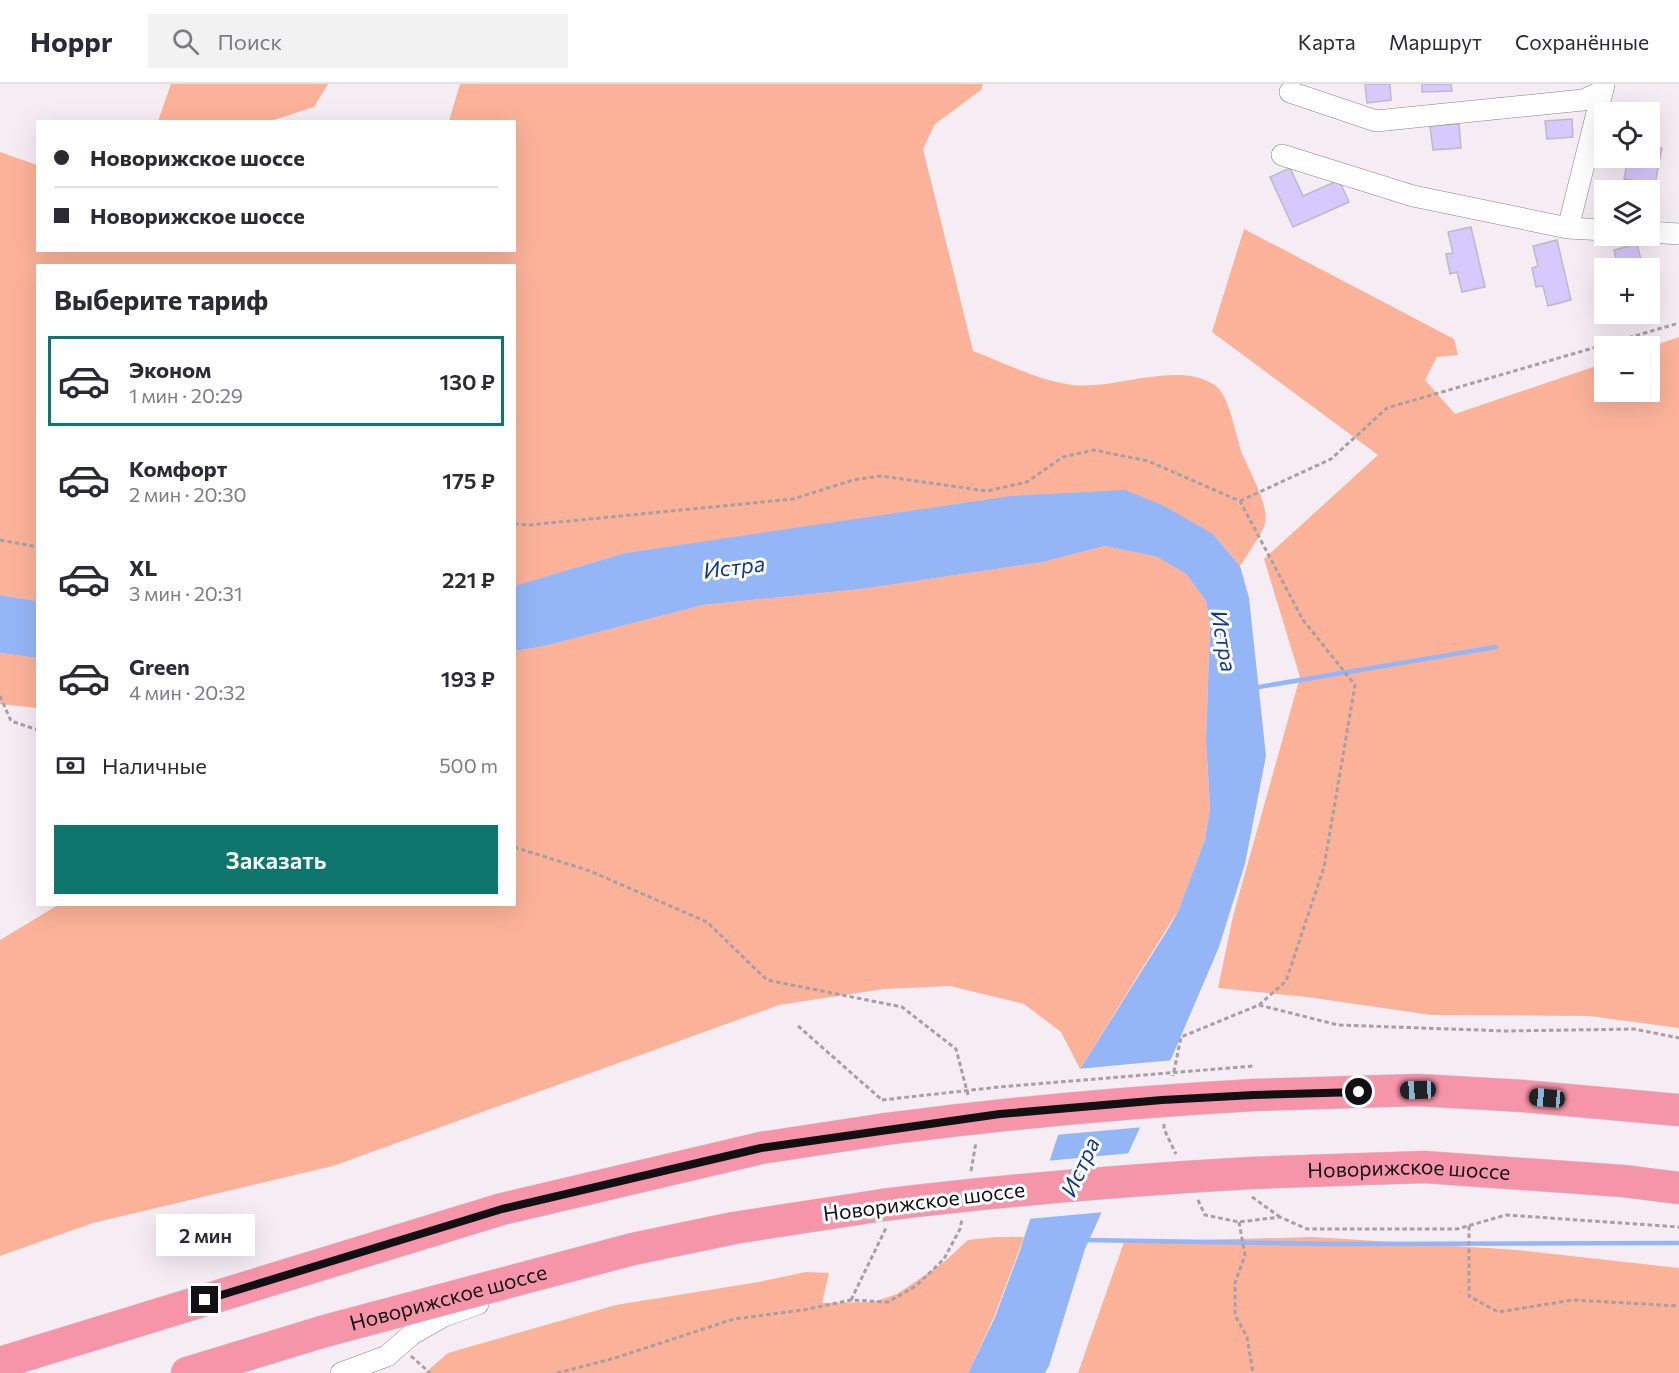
<!DOCTYPE html>
<html lang="ru">
<meta charset="utf-8">
<style>
body{margin:0;font-family:Commissioner,sans-serif;background:#f2f2f3;color:#2b2b33;height:100vh;display:flex;flex-direction:column;font-size:22px;white-space:nowrap}
*{box-sizing:border-box;margin:0}
p{font-size:20px;color:#7c7c81}
.icon{flex:none;width:33px;height:33px;fill:none;stroke:currentColor;stroke-width:2;stroke-linecap:round;stroke-linejoin:round}
.map{position:relative;flex:1;overflow:hidden}
.details{position:absolute;left:36px;top:180px;width:480px;height:642px;display:flex;flex-direction:column;background:#fff;border-radius:0px;box-shadow:0 6px 24px #0002}
.details>*{flex:none}
.hud{position:absolute;left:36px;top:36px;width:480px;height:132px;border-radius:0px;box-shadow:0 6px 24px #0002;display:grid;align-content:center;height:132px;padding:0 18px;background:#fff}
.fabs{position:absolute;left:1594px;top:18px;display:grid;gap:12px}
.fabs a{display:grid;place-items:center;width:66px;height:66px;border-radius:0px;background:#fff;box-shadow:0 6px 24px #0002;font-size:30px}
.end{position:absolute;width:27px;height:27px;margin:-14px;border:8px solid #131013;background:#fff;box-shadow:0 0 0 3px #fff}
.from{border-radius:50%}
.bubble{position:absolute;height:42px;border-radius:0px;background:#fff;box-shadow:0 6px 24px #0002;font-size:20px;font-weight:600;line-height:42px;text-align:center}
.car{position:absolute;width:18px;height:36px;margin:-18px -9px;border-radius:8px;box-shadow:0 0 4px 2px #0007;background:linear-gradient(#222 24%,#8ab4d8 0 40%,#222 0 76%,#8ab4d8 0 86%,#222 0)}
.hud b{display:flex;align-items:center;gap:21px;height:57px;font-size:22px}
.hud b+b{border-top:2px solid #e1e1e2}
.hud i{width:15px;height:15px;background:#2b2b33}
ul{padding:0;list-style:none}
li{display:flex;align-items:center;gap:18px;height:90px;margin:0 12px 9px;padding:0 6px;border:3px solid transparent;border-radius:0px}
li div{flex:1}
li b{display:block;font-size:22px}
li em{font-style:normal;font-weight:600}
li.selected{border-color:#0f766e}
li>.icon{width:54px;height:54px;stroke-width:1.5}
h2{padding:0 18px;font-size:27px;line-height:72px}
.pay{display:flex;align-items:center;gap:15px;height:66px;padding:0 18px;font-size:22px}
.pay p{margin-inline-start:auto}
.button{display:flex;gap:12px;margin-top:auto;padding:12px 18px}
.button a{flex:1;height:69px;border-radius:0px;background:#0f766e;color:#fff;font-size:24px;font-weight:600;line-height:69px;text-align:center}
header{display:flex;align-items:center;gap:36px;box-sizing:border-box;height:84px;padding:0 30px;background:#fff;border-bottom:2px solid #e1e1e2}
header strong{font-size:28px}
nav{display:flex;gap:33px;margin-inline-start:auto;font-size:21px}
.search{width:420px;height:54px;background:#f2f2f3;display:flex;align-items:center;gap:15px;box-sizing:border-box;padding:0 21px;border-radius:0px;color:#7c7c81;font-size:22px}
.map>svg:first-child{display:block}
.green{fill:#fbb299}
.water{fill:#95b6f6}
.pier{fill:#f6ecf4}
.lines{fill:none;stroke-linecap:round;stroke-linejoin:round}
.stream{stroke:#95b6f6;stroke-width:4.5}
.building{fill:#d7c9fe;stroke:#bcbac5;stroke-width:1.5}
.minor-casing{stroke:#8a8189;stroke-width:22}
.highway-casing{stroke:#d0cfd0;stroke-width:33}
.path{stroke:#a79fa6;stroke-width:3;stroke-dasharray:4.5 3;stroke-linecap:butt}
.minor{stroke:#fff;stroke-width:21}
.highway{stroke:#f694aa;stroke-width:32}
.highway-bridge-casing{stroke:#d0cfd0;stroke-width:33;stroke-linecap:butt}
.path-bridge{stroke:#a79fa6;stroke-width:3;stroke-dasharray:4.5 3;stroke-linecap:butt}
.highway-bridge{stroke:#f694aa;stroke-width:32}
.route{stroke:#131013;stroke-width:8}
.labels{text-anchor:middle;stroke-width:6;stroke-linejoin:round;paint-order:stroke}
.street-label{font-size:21px;fill:#131013;stroke:#fff}
.water-label{font-size:22px;font-style:italic;fill:#103791;stroke:#fff}
</style>
<header>
<strong>Hoppr</strong>
<div class="search"><svg class="icon" aria-label="search" viewBox="0 0 24 24"><circle cx="10" cy="10" r="6"/><path d="M15 15l6 6"/></svg>Поиск</div>
<nav><a>Карта</a><a>Маршрут</a><a>Сохранённые</a></nav>
</header>
<div class="map">
<svg width="1679" height="1289" viewBox="0 0 1679 1289">
<rect width="100%" height="100%" fill="#f6ecf4"/>
<!-- green -->
<path class="green" d="M171,0H328L314,23L271,37H158Z
M460,0H983L981,6L935,40L923,65L973,267C1005,279 1039,297 1073,301C1116,306 1175,277 1213,300C1231,310 1235,355 1244,374C1251,390 1269,422 1265,439C1264,447 1245,474 1240,482L1213,450L881,433L625,469L515,502L514,182H38L37,517L0,511V68L37,81L38,166H514V38L449,37Z
M1244,145L1454,255L1458,271L1437,273L1425,296L1455,330L1605,279V308H1650V263L1679,253V944L1589,932L1431,931L1307,913L1218,904L1233,832L1300,593L1264,475L1378,371L1212,248Z
M1105,462L1157,473L1186,490L1206,517L1210,540L1206,657L1210,724L1205,755L1179,825L1080,985L1061,948L1024,920L950,902L884,905L779,921L333,1082L93,1139L0,1172V856L58,821L514,820L515,567L545,562L703,521L862,505L1043,478Z
M0,569L37,574V624L0,620Z
M996,1153H1024L994,1233L968,1289H425L448,1269L616,1221L759,1198L806,1188L829,1189L822,1219L873,1218L897,1210L943,1179L968,1156Z
M1313,1153L1518,1166L1679,1184V1289H1078L1124,1158Z"/>
<!-- water -->
<path class="water" d="M1125,406L1164,422L1213,450L1240,482L1249,514L1266,672L1245,780L1219,863L1175,966L1085,1165L1049,1282L1045,1289H968L995,1233L1019,1169L1080,985L1170,842L1179,825L1205,755L1210,724L1206,657L1210,540L1206,517L1186,490L1157,473L1105,462L1043,478L862,505L703,521L545,562L515,567L514,502L625,469L1011,412Z
M0,511L37,517V574L0,569Z"/>
<!-- pier -->
<path class="pier" d="M1174,976L1144,1043L1055,1051L1077,985Z
M1132,1069L1105,1128L1027,1135L1046,1077Z"/>
<g class="lines">
<!-- stream -->
<path class="stream" d="M1253,604L1496,563
M1085,1156L1332,1160L1679,1159"/>
</g>
<!-- building -->
<path class="building" d="M1365,0H1390L1391,16L1367,19Z
M1422,0H1451L1452,7L1422,8Z
M1572,35L1573,53L1547,55L1545,37Z
M1459,40L1461,64L1433,66L1430,42Z
M1650,62L1662,64L1650,125V106H1629L1631,96L1624,95L1628,75L1635,76V74H1650Z
M1290,84L1303,112L1339,96L1349,118L1293,143L1270,93Z
M1471,143L1485,203L1462,208L1457,188L1450,190L1446,170L1453,169L1448,148Z
M1557,156L1571,216L1548,222L1543,202L1536,203L1532,184L1538,182L1533,162Z
M1637,160L1643,184H1618L1614,166Z"/>
<g class="lines">
<defs>
<path id="minor" d="M1290,8L1376,37L1583,16L1601,8
M1282,71L1413,112L1568,144L1605,146
M1568,144L1604,1
M1650,148L1679,150
M341,1289L387,1272L411,1251L444,1232L478,1220"/>
<g id="highway">
<path d="M1254,1011L1418,1006L1523,1012L1679,1026"/>
<path id="s1" d="M1251,1089L1424,1083L1623,1097L1679,1104"/>
<path d="M0,1279L502,1125L761,1064L886,1045"/>
<path id="s2" d="M187,1289L325,1247L633,1165L734,1144L883,1121"/>
</g>
</defs>
<!-- minor casing -->
<use href="#minor" class="minor-casing"/>
<!-- highway casing -->
<use href="#highway" class="highway-casing"/>
<!-- path -->
<path class="path" d="M1240,417L1331,375L1387,324L1679,239
M514,440L529,441L793,415L853,396L881,392L987,407L1027,398L1063,373L1094,366L1148,377L1240,417L1303,536L1355,601L1324,783L1286,897L1259,921L1181,953L1173,992
M0,456L38,463
M0,612L11,637L38,646
M514,763L590,787L707,838L767,896L902,923L956,965L968,1011
M1259,921L1338,941L1506,947L1634,945L1679,954
M798,942L882,1016
M1164,1040V1045L1176,1070
M971,1087L976,1058
M1252,1113L1280,1133
M1198,1116L1205,1131L1239,1138L1280,1133L1307,1145H1457L1506,1131L1679,1143
M1239,1138L1245,1171L1235,1199V1231L1247,1253L1253,1289
M1469,1142V1212L1498,1228L1573,1216L1679,1222
M851,1216L886,1144
M411,1272L430,1289
M557,1289L615,1274L734,1235L803,1226L851,1216L888,1218L916,1202L944,1175L960,1145L962,1135"/>
<!-- minor -->
<use href="#minor" class="minor"/>
<!-- highway -->
<use href="#highway" class="highway"/>
<defs>
<path id="highway-bridge" d="M886,1045C1008,1029 1131,1018 1254,1011
M883,1121C1006,1106 1128,1096 1251,1089"/>
</defs>
<!-- highway-bridge casing -->
<use href="#highway-bridge" class="highway-bridge-casing"/>
<!-- path-bridge -->
<path class="path-bridge" d="M882,1016L999,1003L1253,982"/>
<!-- highway-bridge -->
<use href="#highway-bridge" class="highway-bridge"/>
</g>
<g class="lines">
<!-- route -->
<path class="route" d="M205,1216L502,1125L761,1064L1000,1030L1162,1016L1254,1011L1359,1008"/>
</g>
<g class="labels">
<!-- street labels -->
<g class="street-label">
<text dy="7" stroke="none"><textPath href="#s1" startOffset="158">Новорижское шоссе</textPath></text>
<text transform="translate(924 1118) rotate(-7)" y="7">Новорижское шоссе</text>
<text dy="7" stroke="none"><textPath href="#s2" startOffset="272">Новорижское шоссе</textPath></text>
</g>
<!-- water labels -->
<g class="water-label">
<text transform="translate(734 483) rotate(-7)" y="8">Истра</text>
<text transform="translate(1224 557) rotate(80)" y="8">Истра</text>
<text transform="translate(1080 1083) rotate(-65)" y="8">Истра</text>
</g>
</g>
</svg>
<div class="fabs">
<a><svg class="icon" aria-label="locate" viewBox="0 0 24 24"><circle cx="12" cy="12" r="6"/><path d="M12 2v4M12 18v4M2 12h4M18 12h4"/></svg></a>
<a><svg class="icon" aria-label="layers" viewBox="0 0 24 24"><path d="M12 4l9 5-9 5-9-5zM3 14l9 5 9-5"/></svg></a>
<a>+</a>
<a>−</a>
</div>
<i class="end from" style="left:1359px;top:1008px"></i>
<i class="end" style="left:205px;top:1216px"></i>
<div class="bubble" style="left:156px;top:1130px;width:99px">2 мин</div>
<i class="car" style="left:1418px;top:1006px;rotate:268deg"></i>
<i class="car" style="left:1547px;top:1014px;rotate:275deg"></i>
<div class="hud">
<b><i class="from"></i>Новорижское шоссе</b>
<b><i></i>Новорижское шоссе</b>
</div>
<section class="details">
<h2>Выберите тариф</h2>
<ul>
<li class="selected"><svg class="icon" aria-label="car" viewBox="0 0 24 24"><path d="M5 17H2v-5l4-1 3-4h7l3 4 3 1v5h-3M9 17h6M6 11h13"/><circle cx="7" cy="17" r="2"/><circle cx="17" cy="17" r="2"/></svg><div><b>Эконом</b><p>1 мин · 20:29</p></div><em>130 ₽</em></li>
<li><svg class="icon" aria-label="car" viewBox="0 0 24 24"><path d="M5 17H2v-5l4-1 3-4h7l3 4 3 1v5h-3M9 17h6M6 11h13"/><circle cx="7" cy="17" r="2"/><circle cx="17" cy="17" r="2"/></svg><div><b>Комфорт</b><p>2 мин · 20:30</p></div><em>175 ₽</em></li>
<li><svg class="icon" aria-label="car" viewBox="0 0 24 24"><path d="M5 17H2v-5l4-1 3-4h7l3 4 3 1v5h-3M9 17h6M6 11h13"/><circle cx="7" cy="17" r="2"/><circle cx="17" cy="17" r="2"/></svg><div><b>XL</b><p>3 мин · 20:31</p></div><em>221 ₽</em></li>
<li><svg class="icon" aria-label="car" viewBox="0 0 24 24"><path d="M5 17H2v-5l4-1 3-4h7l3 4 3 1v5h-3M9 17h6M6 11h13"/><circle cx="7" cy="17" r="2"/><circle cx="17" cy="17" r="2"/></svg><div><b>Green</b><p>4 мин · 20:32</p></div><em>193 ₽</em></li>
</ul>
<div class="pay"><svg class="icon" aria-label="cash" viewBox="0 0 24 24"><path d="M3 7h18v10H3z"/><circle cx="12" cy="12" r="2"/></svg>Наличные<p>500 m</p></div>
<div class="button"><a>Заказать</a></div>
</section>
</div>
